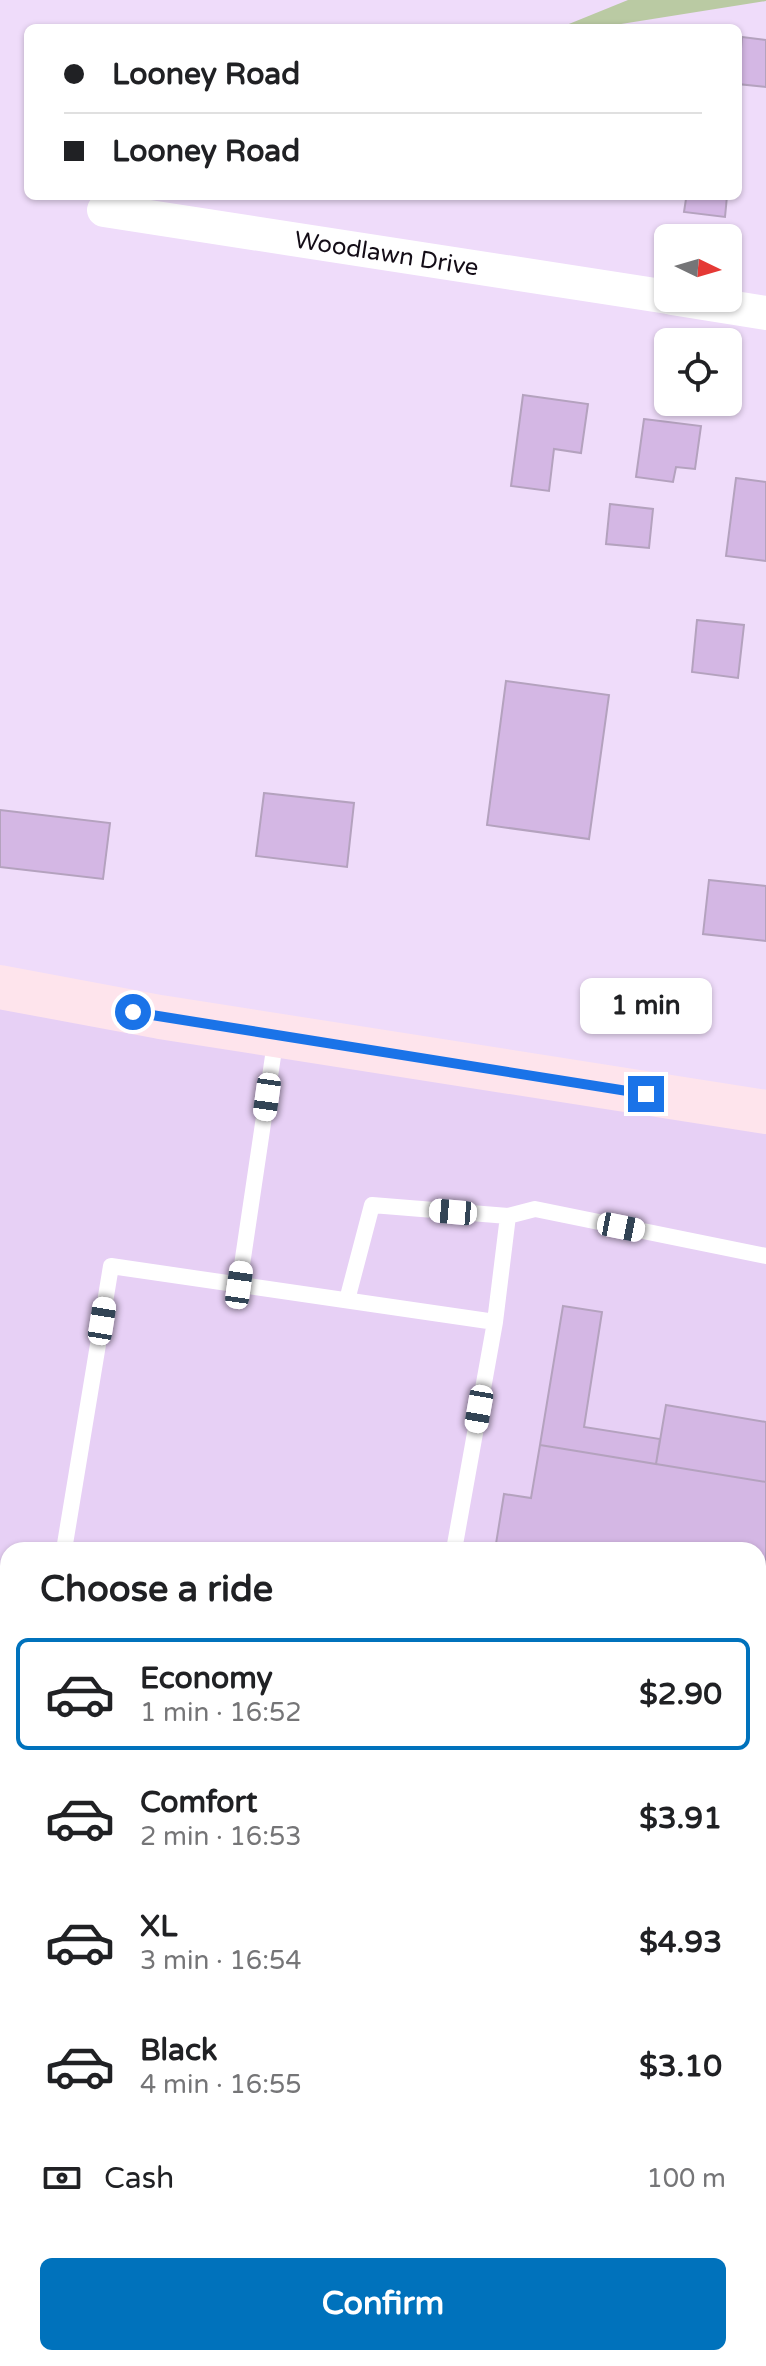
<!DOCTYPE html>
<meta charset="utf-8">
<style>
body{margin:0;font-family:"Varela Round",sans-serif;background:#f2f2f2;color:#202124;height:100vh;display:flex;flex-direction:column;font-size:30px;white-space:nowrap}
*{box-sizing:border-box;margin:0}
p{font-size:26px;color:#757577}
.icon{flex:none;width:44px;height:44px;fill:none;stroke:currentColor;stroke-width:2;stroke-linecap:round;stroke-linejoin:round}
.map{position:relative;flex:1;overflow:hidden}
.details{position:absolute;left:0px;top:1542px;width:766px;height:824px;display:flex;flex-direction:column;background:#fff;border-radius:24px 24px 0 0;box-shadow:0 2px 6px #0004}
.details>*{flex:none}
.top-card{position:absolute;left:24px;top:24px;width:718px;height:176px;border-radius:12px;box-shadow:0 2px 6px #0004;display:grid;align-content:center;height:176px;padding:0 40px;background:#fff}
.needle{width:52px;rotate:95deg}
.fabs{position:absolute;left:654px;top:224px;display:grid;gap:16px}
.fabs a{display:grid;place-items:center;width:88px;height:88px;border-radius:12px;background:#fff;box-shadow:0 2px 6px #0004;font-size:40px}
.end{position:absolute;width:36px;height:36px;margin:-18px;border:10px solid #1a73e8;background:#fff;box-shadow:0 0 0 4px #fff}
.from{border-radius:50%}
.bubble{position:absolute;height:56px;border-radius:12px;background:#fff;box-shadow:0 2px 6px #0004;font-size:26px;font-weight:800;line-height:56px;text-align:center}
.car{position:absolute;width:24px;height:48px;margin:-24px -12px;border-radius:10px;box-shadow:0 0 6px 2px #0007;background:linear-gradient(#fff 24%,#345 0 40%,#fff 0 76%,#345 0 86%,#fff 0)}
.top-card b{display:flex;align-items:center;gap:28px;height:76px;font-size:30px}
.top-card b+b{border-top:2px solid #e0e0e0}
.top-card i{width:20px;height:20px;background:#202124}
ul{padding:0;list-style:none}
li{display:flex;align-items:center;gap:24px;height:112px;margin:0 16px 12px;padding:0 24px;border:4px solid transparent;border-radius:12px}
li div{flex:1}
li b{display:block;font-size:30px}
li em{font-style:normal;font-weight:800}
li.on{border-color:#0072bc}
li>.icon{width:72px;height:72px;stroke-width:1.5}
h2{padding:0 40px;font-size:36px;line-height:96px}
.pay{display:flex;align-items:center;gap:20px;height:88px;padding:0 40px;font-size:30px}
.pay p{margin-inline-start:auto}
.cta{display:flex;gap:16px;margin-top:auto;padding:16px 40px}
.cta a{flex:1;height:92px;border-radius:12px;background:#0072bc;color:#fff;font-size:32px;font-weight:800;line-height:92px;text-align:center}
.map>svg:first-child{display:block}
.built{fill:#e7d0f5;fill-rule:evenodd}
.green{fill:#bacaa3}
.building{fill:#d4b7e4;stroke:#b4a2be;stroke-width:2}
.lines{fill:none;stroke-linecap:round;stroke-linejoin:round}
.lane{stroke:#fff;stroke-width:16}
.street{stroke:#fff;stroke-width:34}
.secondary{stroke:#fee4ec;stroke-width:44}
.route{stroke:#1a73e8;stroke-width:10}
.labels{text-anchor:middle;stroke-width:8;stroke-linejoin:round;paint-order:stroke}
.street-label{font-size:24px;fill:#140d17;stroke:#fff}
</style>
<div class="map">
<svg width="766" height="2366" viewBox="0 0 766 2366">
<rect width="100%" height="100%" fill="#efdcfa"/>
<!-- built -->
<path class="built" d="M0,987L766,1112V2366H0ZM8,1550H758V2358H8Z"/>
<!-- green -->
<path class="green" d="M628,0H766V1L596,28H559Z"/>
<!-- building -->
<path class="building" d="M742,37L766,40V87L738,84Z
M662,196H727L725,217L684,212L686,199Z
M523,395L588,404L581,453L554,449L549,491L511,486Z
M644,419L701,426L695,469L676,467L673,482L636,477Z
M736,478L766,482V561L726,556Z
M610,504L653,509L649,548L606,544Z
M697,620L744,625L738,678L692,672Z
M506,681L609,695L589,839L487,825Z
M264,793L354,803L347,867L256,856Z
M0,810L110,823L103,879L0,867Z
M709,880L766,886V941L703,934Z
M563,1306L602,1312L584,1427L660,1439L656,1464L540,1445Z
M666,1405L766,1422V1482L656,1464Z
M540,1445L766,1482V2236L758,2234V1550H495L504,1494L531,1498Z
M361,2358H582L581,2366H336L337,2359L360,2363Z"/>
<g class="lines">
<!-- lane -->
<path class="lane" d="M239,1285L276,1036
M347,1300L372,1205L508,1216
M64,1550L111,1266L495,1322
M454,1550L495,1322L508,1216L535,1209L766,1256
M0,1947L8,1899
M0,2319L8,2320
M238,2358L286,2366
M308,2366L309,2358"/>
<!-- street -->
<g class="street">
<path id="s1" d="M104,210L668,297"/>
<path d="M672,298L766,313"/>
</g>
<!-- secondary -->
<path class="secondary" d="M0,987L160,1017L766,1112"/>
</g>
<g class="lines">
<!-- route -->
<path class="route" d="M133,1012L646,1094"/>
</g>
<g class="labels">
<!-- street labels -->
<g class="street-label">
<text dy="8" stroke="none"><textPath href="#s1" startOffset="286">Woodlawn Drive</textPath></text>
</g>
</g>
</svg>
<div class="fabs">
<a><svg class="needle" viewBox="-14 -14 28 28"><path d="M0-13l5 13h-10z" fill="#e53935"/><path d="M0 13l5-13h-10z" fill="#757577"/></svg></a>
<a><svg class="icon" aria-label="locate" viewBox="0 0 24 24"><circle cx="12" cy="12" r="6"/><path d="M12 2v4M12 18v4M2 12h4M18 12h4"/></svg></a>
</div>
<i class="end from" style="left:133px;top:1012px"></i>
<i class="end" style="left:646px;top:1094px"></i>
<div class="bubble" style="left:580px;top:978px;width:132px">1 min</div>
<i class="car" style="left:267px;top:1097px;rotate:188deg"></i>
<i class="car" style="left:453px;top:1212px;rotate:275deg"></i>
<i class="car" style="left:621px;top:1227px;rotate:101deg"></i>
<i class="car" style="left:239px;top:1285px;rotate:8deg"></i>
<i class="car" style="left:102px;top:1321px;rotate:9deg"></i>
<i class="car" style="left:479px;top:1409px;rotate:190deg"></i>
<div class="top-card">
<b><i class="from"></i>Looney Road</b>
<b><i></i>Looney Road</b>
</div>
<section class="details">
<h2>Choose a ride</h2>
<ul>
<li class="on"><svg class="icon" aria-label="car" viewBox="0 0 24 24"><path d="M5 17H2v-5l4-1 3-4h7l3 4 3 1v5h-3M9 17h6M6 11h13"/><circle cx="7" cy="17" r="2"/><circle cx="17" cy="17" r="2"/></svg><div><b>Economy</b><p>1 min · 16:52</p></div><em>$2.90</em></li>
<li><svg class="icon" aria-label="car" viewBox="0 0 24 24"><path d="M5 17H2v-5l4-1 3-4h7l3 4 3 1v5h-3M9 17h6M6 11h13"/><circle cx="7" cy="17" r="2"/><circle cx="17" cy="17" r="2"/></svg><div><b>Comfort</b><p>2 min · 16:53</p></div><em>$3.91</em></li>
<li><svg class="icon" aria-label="car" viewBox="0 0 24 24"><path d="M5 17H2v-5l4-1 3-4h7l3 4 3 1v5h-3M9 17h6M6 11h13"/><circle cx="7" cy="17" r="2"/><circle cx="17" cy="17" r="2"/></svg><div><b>XL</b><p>3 min · 16:54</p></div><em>$4.93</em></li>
<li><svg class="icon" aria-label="car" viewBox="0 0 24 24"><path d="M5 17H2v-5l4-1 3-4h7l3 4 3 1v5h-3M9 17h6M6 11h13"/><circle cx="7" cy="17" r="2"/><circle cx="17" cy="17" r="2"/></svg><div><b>Black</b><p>4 min · 16:55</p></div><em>$3.10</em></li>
</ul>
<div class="pay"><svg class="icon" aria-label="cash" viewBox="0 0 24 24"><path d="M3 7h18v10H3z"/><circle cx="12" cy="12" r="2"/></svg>Cash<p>100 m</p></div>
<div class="cta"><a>Confirm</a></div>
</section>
</div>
